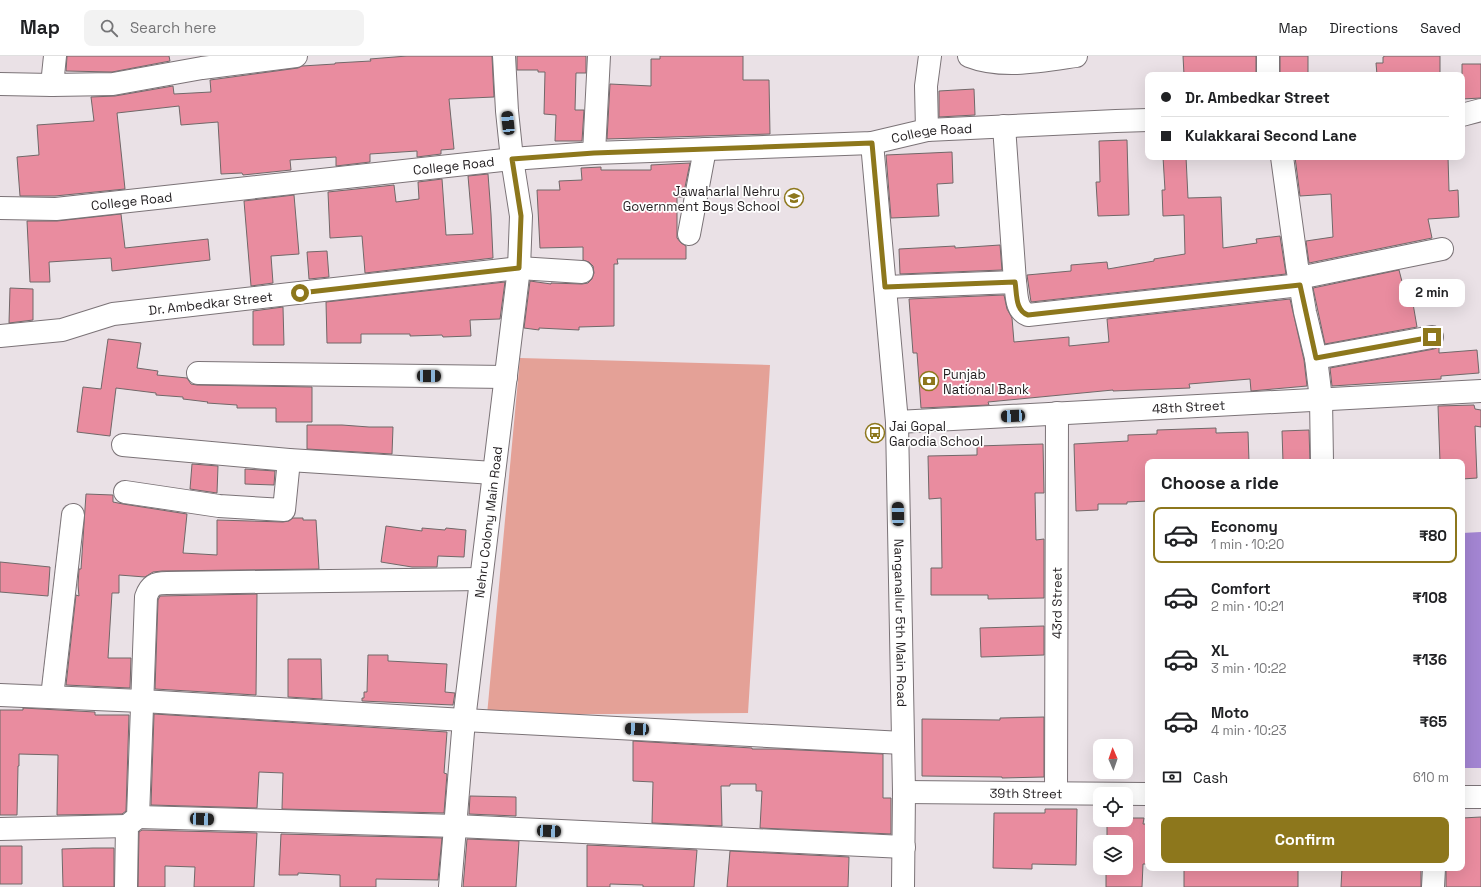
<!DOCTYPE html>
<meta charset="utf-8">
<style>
body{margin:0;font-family:"Space Grotesk",sans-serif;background:#f2f2f2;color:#202124;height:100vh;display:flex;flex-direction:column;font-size:15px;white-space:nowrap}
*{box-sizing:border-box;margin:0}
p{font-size:13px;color:#757577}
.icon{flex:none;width:22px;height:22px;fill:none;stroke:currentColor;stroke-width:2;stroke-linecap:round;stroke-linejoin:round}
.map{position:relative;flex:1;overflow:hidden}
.details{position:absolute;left:1145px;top:403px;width:320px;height:412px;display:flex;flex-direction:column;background:#fff;border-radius:8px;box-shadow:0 4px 16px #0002}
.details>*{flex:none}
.top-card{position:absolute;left:1145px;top:16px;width:320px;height:88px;border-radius:8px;box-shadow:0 4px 16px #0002;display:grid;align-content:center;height:88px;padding:0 16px;background:#fff}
.needle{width:26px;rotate:358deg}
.controls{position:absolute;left:1093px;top:683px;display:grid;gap:8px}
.controls a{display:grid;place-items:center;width:40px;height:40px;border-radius:8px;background:#fff;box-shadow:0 4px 16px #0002;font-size:20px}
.end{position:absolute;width:18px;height:18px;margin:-9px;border:5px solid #8d771c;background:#fff;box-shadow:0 0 0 2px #fff}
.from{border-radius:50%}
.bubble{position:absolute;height:28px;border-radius:8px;background:#fff;box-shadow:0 4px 16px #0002;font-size:13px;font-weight:800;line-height:28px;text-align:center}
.car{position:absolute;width:12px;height:24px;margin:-12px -6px;border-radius:5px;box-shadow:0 0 3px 1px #0007;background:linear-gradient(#222 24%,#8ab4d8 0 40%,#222 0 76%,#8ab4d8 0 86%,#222 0)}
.top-card b{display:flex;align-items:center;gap:14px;height:38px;font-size:15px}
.top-card b+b{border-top:1px solid #e0e0e0}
.top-card i{width:10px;height:10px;background:#202124}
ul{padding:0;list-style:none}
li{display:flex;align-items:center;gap:12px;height:56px;margin:0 8px 6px;padding:0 8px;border:2px solid transparent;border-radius:8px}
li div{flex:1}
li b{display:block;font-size:15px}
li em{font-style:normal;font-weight:800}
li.selected{border-color:#8d771c}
li>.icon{width:36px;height:36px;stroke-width:1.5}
h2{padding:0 16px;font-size:18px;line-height:48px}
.pay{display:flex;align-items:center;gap:10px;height:44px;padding:0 16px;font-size:15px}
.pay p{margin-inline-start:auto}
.cta{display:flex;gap:8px;margin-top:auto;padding:8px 16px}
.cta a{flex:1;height:46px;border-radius:8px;background:#8d771c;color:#fff;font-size:16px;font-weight:800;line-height:46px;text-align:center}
header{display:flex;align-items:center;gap:24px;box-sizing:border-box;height:56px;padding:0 20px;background:#fff;border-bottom:1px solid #e0e0e0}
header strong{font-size:19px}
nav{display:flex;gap:22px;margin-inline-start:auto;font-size:14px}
.search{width:280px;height:36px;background:#f2f2f2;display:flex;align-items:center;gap:10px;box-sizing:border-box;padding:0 14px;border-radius:8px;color:#757577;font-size:15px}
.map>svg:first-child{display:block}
.green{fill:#e4a197}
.water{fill:#a385d2}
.building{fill:#e98c9f;stroke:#716869}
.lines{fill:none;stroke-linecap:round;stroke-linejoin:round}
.minor-casing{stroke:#7b7377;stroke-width:24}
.minor{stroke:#fff;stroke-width:22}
.route{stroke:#8d771c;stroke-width:5}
.labels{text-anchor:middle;stroke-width:3.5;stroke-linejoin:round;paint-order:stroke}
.street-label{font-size:13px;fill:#221e20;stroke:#fff}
.poi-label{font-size:13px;fill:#221e20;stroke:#fff;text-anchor:start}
</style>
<header>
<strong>Map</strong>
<div class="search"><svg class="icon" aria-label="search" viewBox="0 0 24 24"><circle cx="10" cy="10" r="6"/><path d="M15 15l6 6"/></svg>Search here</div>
<nav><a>Map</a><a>Directions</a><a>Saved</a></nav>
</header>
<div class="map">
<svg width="1481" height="831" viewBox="0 0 1481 831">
<rect width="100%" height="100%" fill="#eae1e6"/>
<!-- green -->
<path class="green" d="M520,302L770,309L748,657L487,659Z"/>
<!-- water -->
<path class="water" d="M1481,476V712H1462V477Z"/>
<!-- building -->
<path class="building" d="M67,0H169L170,5L112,16L66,15Z
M407,0H492L494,41L449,43L454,93L441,94V98L417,101V95L370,98V106L336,110V101L290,104L291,114L243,119L242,117L221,118L218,66L181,69L179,50L117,57L125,133L55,140H20L17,101L39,99L37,69L94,65L91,41L115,40L173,30L174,38L211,36L210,24L298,12L302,10L335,8V7L371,5L370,3Z
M517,0H586V17H576L575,54H584L582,85H555L556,59L544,58L545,16H538V14H517Z
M660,0H743V24H769L770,78L607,83L610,28L651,30V3H660Z
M1183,0H1256V19H1184Z
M1280,0H1308V19H1280Z
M1385,0H1440V19H1377L1376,7H1383V1Z
M1462,8H1481V42L1462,43Z
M974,33L975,59L939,61V35Z
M1127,84L1129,159L1098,160L1096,126H1100L1099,85Z
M952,96L953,127L937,128L939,160L891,162L886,99Z
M1163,101H1186L1188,142L1221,141L1223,192L1257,187L1256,183L1280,180L1286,218L1031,246L1027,219L1071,215V209L1107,206L1108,213L1154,205V203L1185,198L1184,159L1163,160L1162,134H1165Z
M1295,101H1448L1449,135L1458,134L1459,161L1428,163L1432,182L1309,207L1306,185L1333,181L1331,138L1300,140Z
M690,107L683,141H677V182L681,187L686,190V203H617L618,208H614V270L579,271V274L539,272V274L524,272L530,225L551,228V227L582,228L588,227L592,223L594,217L593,210L589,206L583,204V191L540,192L537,134H560L559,125L582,124L581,112L601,111V114H651V109Z
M488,118L491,158L493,202L365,217L362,180L330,182L328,136L394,129L396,146L419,143L418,126L442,123L446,179L473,178L468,120Z
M294,139L299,198L271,200L273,227L251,230L244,145Z
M121,158L125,192L208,183L210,204L112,215L111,202L49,206L50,226H30L27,165H57Z
M1000,189L1002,214L900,218L899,193L955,190V192Z
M327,195L329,221L309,223L307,196Z
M1399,214L1405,237L1411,236L1417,271L1325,288L1313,232Z
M505,226L500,263L470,264L471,280L443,281L442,279L410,280V278H361V287H327L326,246Z
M10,232L33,233V264L9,267Z
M1004,239L1007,253L1012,262L1014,286L1069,281V290L1109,286L1107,263L1290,243L1304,304L1307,330L1251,335L1250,323L1189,328L1190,332L1113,335V334L988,346L989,349L921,352L917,297H913L909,243Z
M283,251L284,289H253V255Z
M108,283L141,287L137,312L158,315L157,319L187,322L191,328L197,329L312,331V366H276V352H237V349L207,347L208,346L183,343V341L156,339V337L116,332L110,380L77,376L83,331L101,333Z
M1439,291V297L1477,294L1479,317L1441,320V323L1332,330L1330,312L1434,293Z
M1474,349L1475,353L1481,354V371L1475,370L1477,422L1462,423V406H1440L1438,350Z
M307,369H342L369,371H393L392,398L307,393Z
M1216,372V377L1248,376L1249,406H1148V445L1127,446V448H1098V454L1076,455L1074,388L1128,385V379L1157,378V374Z
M1309,374L1310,406H1283L1282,375Z
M1043,388L1044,437H1035L1036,484L1044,483V542L988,543V539H931V512H942L941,442L929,443L928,400L977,399V390Z
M192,408L218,410L217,437L190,433Z
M245,413L275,415L274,429L245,428Z
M86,438L113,439V446L123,448L187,458L183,497L217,499V464L283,466L289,465L293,462H303V464H316L319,513L162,515L153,516L145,521L119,519V537H112L108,602H131L130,632L66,629L76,539L79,540L78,529L79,513H81Z
M386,470L422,475V472L445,474L446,472L466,474L464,501L438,500L437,511H412L381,506Z
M0,506L50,511L48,540L0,536Z
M257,538L256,639L155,633L158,544L160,540Z
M1044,570V599L981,601L980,572Z
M368,599H388V605L447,608L445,636L455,637L453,649L362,645V642H364V636H367Z
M288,603H321L322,643L288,641Z
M23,652L95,656V659H129L126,755L122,758L57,759L58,699L19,698V710H18L17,759H0V654H23Z
M154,658L447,676L444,717L447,718L444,757L282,753L283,717L259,716L257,752L151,749Z
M1044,661V721L1002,722V721L922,720V663L1000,664V662Z
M633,685L752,692V693H779L883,698V742H891V778L760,772L762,735H756V728H730V730H721L722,770L652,767L653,726L633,725Z
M470,740L516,741V760L469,758Z
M1045,753H1077L1076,809L1032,808V813L993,812L994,757H1045Z
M1481,761V831H1446V812H1462V762Z
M1126,762H1144L1143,768H1148V808H1143L1142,831H1106V812H1126V786H1107V764H1126Z
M142,774L257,777L254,831H194L195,811L165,810V831H138L139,776Z
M281,778L442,782L438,824L376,823V831H340V819L298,817V819H279Z
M467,783L519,785L516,831H463Z
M587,789L697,794L694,831H643V829L610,828V831H587Z
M0,790H22V828H0Z
M93,792H114V831H63L62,793Z
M730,795L849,801L848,831H727Z
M1184,812H1298V831H1184Z
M1342,812H1421V831H1341Z"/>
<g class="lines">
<defs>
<g id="minor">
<path d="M55,0L52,29L113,28L202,12L296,0"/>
<path d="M969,0C1002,13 1042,5 1076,0"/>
<path d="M1268,19V0"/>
<path d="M0,28L52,29"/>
<path d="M1462,59L1481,54"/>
<path d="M1004,70L1015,226"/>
<path d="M927,74L926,30L930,0"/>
<path id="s1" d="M872,87L897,366L904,736L903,831"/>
<path d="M594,97L599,0"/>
<path d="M1282,101L1297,210L1305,256L1316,302L1321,343L1322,406"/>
<path id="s2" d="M0,152L56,153L512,103L594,97L872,87L927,74L1116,65L1148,64"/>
<path d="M689,178L705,93"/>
<path d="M1299,222L1442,193"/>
<path d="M885,231L1015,226C1017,237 1015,254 1028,259L1300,229"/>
<path id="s3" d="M0,280L62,274L113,258L519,212L582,216"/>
<path d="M1316,302L1432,281"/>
<path d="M198,317L506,321"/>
<path id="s4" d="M897,366L1481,335"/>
<path d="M123,389L289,404L494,417"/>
<path d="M125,436L219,450L284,454L289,404"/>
<path d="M0,639L142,645L464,664L903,687"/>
<path d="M52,641L73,459"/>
<path id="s5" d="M904,736L1148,738"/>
<path id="s6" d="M1056,737L1057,357"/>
<path d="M1462,741H1481"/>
<path d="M138,761L456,770L904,791"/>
<path d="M0,773L127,770"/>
<path d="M126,831L127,770L138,761L146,541C150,529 155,527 167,527L481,523"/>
<path id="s7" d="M450,831L464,664L519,212L521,160L512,103L507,55L504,0"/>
<path d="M1433,831L1434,812"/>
</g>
</defs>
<!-- minor casing -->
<use href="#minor" class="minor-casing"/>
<!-- minor -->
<use href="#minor" class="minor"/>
</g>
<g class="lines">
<!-- route -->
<path class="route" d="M300,237L519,212L521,160L512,103L594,97L872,87L885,231L1015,226C1017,237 1015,255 1028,259L1300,229L1316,302L1432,281"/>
</g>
<!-- icons -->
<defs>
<symbol id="school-ring" viewBox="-11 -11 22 22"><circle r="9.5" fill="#fff" stroke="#8d771c" stroke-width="1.5"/><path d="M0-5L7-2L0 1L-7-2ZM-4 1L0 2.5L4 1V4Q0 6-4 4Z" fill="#8d771c"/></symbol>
<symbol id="bank-ring" viewBox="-11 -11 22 22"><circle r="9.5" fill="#fff" stroke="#8d771c" stroke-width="1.5"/><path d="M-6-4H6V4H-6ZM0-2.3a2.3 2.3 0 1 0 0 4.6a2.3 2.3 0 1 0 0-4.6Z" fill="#8d771c"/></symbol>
<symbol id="bus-ring" viewBox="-11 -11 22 22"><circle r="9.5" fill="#fff" stroke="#8d771c" stroke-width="1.5"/><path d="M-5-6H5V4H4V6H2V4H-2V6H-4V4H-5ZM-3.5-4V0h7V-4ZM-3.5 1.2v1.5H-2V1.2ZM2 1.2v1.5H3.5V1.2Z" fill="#8d771c"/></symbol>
</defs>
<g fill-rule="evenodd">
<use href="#school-ring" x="783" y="131" width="22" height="22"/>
<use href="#bank-ring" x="918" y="314" width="22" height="22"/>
<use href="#bus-ring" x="864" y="366" width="22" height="22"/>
</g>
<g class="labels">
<!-- street labels -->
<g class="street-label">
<text dy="5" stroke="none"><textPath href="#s2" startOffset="936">College Road</textPath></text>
<text dy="5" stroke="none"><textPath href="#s2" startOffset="456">College Road</textPath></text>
<text dy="5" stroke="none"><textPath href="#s2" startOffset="132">College Road</textPath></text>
<text dy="5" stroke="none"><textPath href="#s3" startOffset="214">Dr. Ambedkar Street</textPath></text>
<text dy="5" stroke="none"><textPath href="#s4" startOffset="292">48th Street</textPath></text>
<text dy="5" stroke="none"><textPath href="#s7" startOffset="367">Nehru Colony Main Road</textPath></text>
<text dy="5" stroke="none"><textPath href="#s6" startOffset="190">43rd Street</textPath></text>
<text dy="5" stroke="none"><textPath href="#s1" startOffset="481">Nanganallur 5th Main Road</textPath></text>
<text dy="5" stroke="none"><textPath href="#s5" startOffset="122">39th Street</textPath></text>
</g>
<!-- poi labels -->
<g class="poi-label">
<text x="780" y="140" text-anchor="end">Jawaharlal Nehru<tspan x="780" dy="15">Government Boys School</tspan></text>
<text x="943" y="323">Punjab<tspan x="943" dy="15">National Bank</tspan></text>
<text x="889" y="375">Jai Gopal<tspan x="889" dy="15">Garodia School</tspan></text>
</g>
</g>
</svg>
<div class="controls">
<a><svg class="needle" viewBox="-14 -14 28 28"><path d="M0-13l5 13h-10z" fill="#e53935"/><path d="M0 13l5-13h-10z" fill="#757577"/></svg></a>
<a><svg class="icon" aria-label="locate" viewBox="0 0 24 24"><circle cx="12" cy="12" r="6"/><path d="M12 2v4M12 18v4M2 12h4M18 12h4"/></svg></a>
<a><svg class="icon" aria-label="layers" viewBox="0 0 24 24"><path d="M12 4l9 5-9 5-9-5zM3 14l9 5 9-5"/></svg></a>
</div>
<i class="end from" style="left:300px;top:237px"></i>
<i class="end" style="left:1432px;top:281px"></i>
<div class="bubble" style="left:1399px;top:223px;width:66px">2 min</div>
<i class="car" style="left:508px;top:67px;rotate:354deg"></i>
<i class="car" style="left:429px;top:320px;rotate:91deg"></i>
<i class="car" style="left:1013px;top:360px;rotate:267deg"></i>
<i class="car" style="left:898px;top:458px;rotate:359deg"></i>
<i class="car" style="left:637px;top:673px;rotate:273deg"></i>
<i class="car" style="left:202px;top:763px;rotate:92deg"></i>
<i class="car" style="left:549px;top:775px;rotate:93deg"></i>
<div class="top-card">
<b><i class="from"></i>Dr. Ambedkar Street</b>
<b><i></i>Kulakkarai Second Lane</b>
</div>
<section class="details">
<h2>Choose a ride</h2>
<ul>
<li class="selected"><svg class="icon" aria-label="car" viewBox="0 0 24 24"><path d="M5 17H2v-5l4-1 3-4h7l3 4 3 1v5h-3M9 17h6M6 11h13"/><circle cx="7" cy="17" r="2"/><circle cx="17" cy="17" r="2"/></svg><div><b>Economy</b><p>1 min · 10:20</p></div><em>₹80</em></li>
<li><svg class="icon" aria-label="car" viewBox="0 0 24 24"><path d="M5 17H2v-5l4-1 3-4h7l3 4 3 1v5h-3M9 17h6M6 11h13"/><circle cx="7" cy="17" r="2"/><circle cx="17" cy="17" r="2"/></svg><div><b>Comfort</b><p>2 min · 10:21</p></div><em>₹108</em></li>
<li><svg class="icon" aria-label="car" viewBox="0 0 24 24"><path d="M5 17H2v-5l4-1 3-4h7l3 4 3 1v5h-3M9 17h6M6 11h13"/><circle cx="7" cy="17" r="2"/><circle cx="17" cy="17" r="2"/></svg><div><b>XL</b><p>3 min · 10:22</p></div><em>₹136</em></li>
<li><svg class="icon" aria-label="car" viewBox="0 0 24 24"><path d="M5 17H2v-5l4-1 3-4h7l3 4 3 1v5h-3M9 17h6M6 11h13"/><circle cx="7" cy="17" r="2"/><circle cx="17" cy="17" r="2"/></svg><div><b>Moto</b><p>4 min · 10:23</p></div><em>₹65</em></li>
</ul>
<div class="pay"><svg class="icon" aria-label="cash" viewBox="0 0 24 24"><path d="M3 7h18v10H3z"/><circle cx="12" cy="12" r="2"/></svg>Cash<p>610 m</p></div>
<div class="cta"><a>Confirm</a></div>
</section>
</div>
